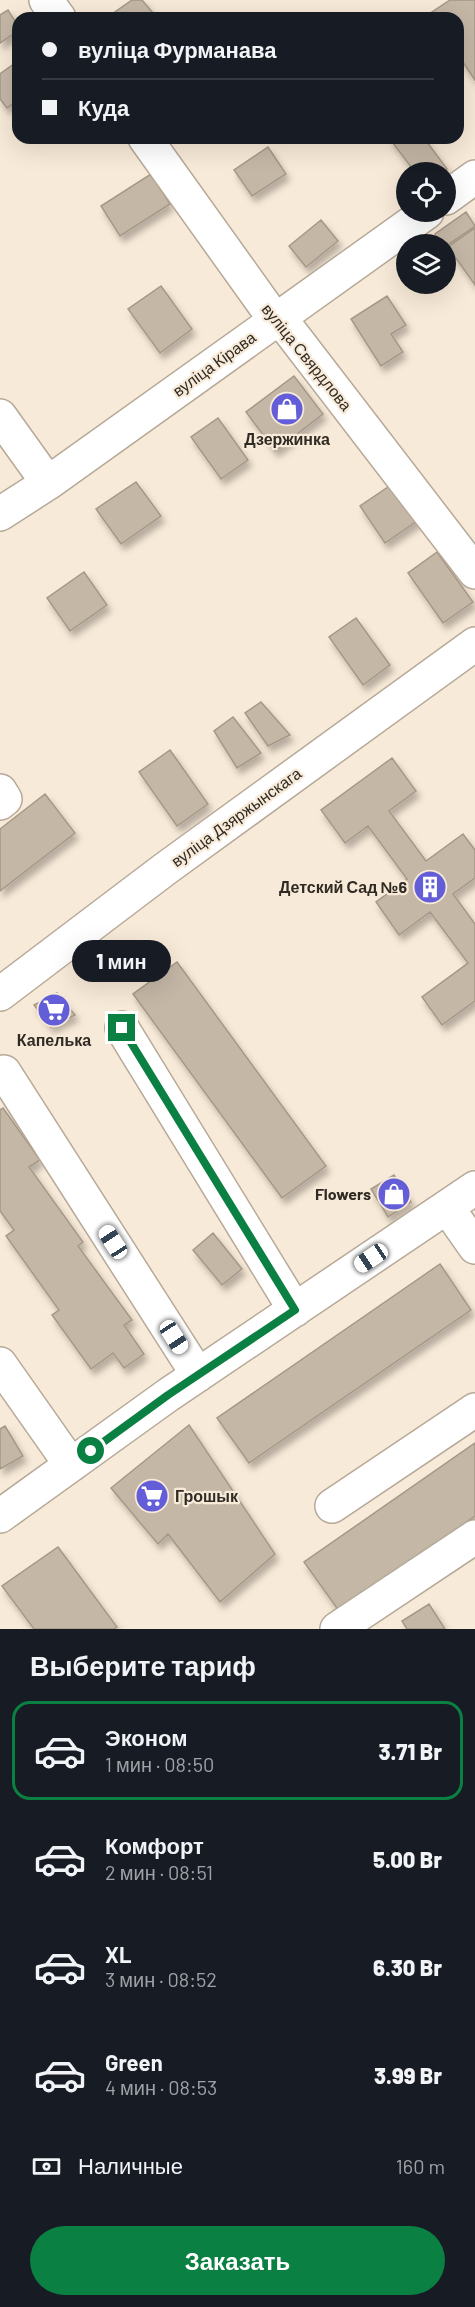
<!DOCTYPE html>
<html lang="ru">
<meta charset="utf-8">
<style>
body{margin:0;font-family:Barlow,sans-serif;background:#20242c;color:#f1f3f6;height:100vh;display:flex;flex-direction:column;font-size:22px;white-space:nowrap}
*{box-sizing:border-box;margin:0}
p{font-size:20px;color:#9ea1a6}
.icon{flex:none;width:33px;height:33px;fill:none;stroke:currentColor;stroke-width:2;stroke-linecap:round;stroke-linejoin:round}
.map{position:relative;height:1629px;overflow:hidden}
.side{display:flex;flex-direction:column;background:#171b24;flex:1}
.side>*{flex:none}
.top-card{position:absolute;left:12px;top:12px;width:452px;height:132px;border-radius:18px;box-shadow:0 6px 24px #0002;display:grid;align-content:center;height:132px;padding:0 30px;background:#171b24}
.fabs{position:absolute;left:396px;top:162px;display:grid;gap:12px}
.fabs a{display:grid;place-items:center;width:60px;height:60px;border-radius:50%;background:#171b24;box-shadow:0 6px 24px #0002;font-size:30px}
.end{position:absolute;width:27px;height:27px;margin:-14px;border:8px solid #0b8043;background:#fff;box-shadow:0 0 0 3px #fff}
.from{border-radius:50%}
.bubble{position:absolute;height:42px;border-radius:21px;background:#171b24;box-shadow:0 6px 24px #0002;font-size:20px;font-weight:800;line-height:42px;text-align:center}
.car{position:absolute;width:18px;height:36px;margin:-18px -9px;border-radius:8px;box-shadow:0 0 4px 2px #0007;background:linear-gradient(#fff 24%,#345 0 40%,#fff 0 76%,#345 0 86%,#fff 0)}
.top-card b{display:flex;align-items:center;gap:21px;height:57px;font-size:22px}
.top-card b+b{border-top:2px solid #363941}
.top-card i{width:15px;height:15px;background:#f1f3f6}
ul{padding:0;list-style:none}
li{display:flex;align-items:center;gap:18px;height:99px;margin:0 12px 9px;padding:0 18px;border:3px solid transparent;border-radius:18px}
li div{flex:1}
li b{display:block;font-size:22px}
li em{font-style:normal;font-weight:800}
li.active{border-color:#0b8043}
li>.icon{width:54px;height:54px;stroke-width:1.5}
h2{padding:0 30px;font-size:27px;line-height:72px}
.pay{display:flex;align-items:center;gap:15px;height:66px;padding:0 30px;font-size:22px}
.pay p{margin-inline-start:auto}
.cta{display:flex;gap:12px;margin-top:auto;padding:12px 30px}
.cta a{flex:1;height:69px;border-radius:36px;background:#0b8043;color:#fff;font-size:24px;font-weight:800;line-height:69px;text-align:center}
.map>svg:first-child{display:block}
.building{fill:#c5b7a6;stroke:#a59887;stroke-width:1.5;filter:url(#shadow)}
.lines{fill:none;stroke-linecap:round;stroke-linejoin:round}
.minor-casing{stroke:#b7a998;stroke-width:36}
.minor{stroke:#fff;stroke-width:33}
.route{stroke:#0b8043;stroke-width:8}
.labels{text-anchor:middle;stroke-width:4.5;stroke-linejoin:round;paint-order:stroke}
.street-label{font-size:16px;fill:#2f2a23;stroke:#f8ead8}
.poi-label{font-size:16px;font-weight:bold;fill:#2f2a23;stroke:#f8ead8}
</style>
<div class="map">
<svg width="475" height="1629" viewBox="0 0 475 1629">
<defs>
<filter id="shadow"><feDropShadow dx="3.5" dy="6" stdDeviation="3" flood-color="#0004"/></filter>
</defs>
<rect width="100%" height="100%" fill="#f8ead8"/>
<!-- building -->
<path class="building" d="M132,0H142L153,13L147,18H120L115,12Z
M450,0H475V80L458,55V18H432L429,14Z
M8,10L18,26V31L0,43V15Z
M18,61V100L7,108L0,99V74Z
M389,138H424L447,169L441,172H415Z
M268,147L286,174L252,196L234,170Z
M151,174L170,204L120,236L101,206Z
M466,212L475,226L446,246V244L435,242V234Z
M321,220L338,241L306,267L289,246Z
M475,228V285L448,247Z
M161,286L192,329L160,353L128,309Z
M387,296L406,325L391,334L403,352L381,366L351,319Z
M294,376L323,414L275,451L246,412Z
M218,418L248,460L221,479L191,437Z
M136,482L161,516L121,544L96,509Z
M394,483L420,519L385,543L360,506Z
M437,552L473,602L443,623L408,573Z
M84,572L107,605L70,631L47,598Z
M356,618L390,665L363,685L329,637Z
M261,702L290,735L268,746L245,713Z
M233,717L261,753L237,768L214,731Z
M170,750L208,804L177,826L139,772Z
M392,758L416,791L389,811L426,861L463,834L475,850V878L453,894L475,924V1001L442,1025L422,997L468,963L430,912L399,935L376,902L407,879L368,826L345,843L321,810Z
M45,794L75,833L0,891V829Z
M177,962L326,1166L282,1198L133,994Z
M57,993L75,1015L51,1027L34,1005Z
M3,1108L40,1160L29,1167L83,1242L78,1246L132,1320L124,1325L144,1354L124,1368L113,1353L91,1369L52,1315L59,1310L6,1236L14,1230L0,1211V1110Z
M394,1175L411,1202L388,1217L371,1189Z
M213,1233L242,1269L222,1285L193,1250Z
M440,1264L471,1310L249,1463L217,1418Z
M189,1425L275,1554L220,1602L168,1534L158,1544L111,1488Z
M5,1426L23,1456L0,1469V1429Z
M475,1443V1516L339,1611L304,1562Z
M58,1547L117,1627L114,1629H34L2,1586Z
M429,1604L445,1629H407L402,1621Z"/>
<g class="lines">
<defs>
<path id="minor" d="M46,0L59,18
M145,138L268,310L289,330L475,572
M446,198L475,177
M0,416L48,483
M0,514L48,483L427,212
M0,791L5,799L0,803
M0,994L165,869L475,644
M122,1028L295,1310
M4,1072L198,1375
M447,1207L475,1247
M0,1364L71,1465
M332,1506L475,1410
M0,1516L168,1395L475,1188
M337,1629L475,1537"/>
</defs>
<!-- minor casing -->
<use href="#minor" class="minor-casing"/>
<!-- minor -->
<use href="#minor" class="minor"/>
</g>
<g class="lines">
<!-- route -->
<path class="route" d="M91,1451L168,1395L295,1310L122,1028"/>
</g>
<!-- icons -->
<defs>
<symbol id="shop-disc" viewBox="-11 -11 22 22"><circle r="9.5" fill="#635ed7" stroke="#f8ead8"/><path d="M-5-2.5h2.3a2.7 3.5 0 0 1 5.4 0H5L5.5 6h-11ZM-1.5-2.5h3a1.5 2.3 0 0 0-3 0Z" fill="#fff"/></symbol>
<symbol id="building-disc" viewBox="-11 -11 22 22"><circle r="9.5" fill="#635ed7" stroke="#f8ead8"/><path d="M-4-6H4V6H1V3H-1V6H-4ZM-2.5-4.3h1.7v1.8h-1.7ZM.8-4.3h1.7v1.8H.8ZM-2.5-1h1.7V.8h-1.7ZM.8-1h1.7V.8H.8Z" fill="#fff"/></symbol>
<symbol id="supermarket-disc" viewBox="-11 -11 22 22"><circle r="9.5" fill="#635ed7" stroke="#f8ead8"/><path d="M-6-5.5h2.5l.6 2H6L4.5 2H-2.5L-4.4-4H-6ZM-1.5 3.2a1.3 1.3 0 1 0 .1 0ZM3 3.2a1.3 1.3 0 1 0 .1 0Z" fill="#fff"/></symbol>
</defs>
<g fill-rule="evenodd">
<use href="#shop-disc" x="268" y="390" width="38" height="38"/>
<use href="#building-disc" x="411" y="868" width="38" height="38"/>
<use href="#supermarket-disc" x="35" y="991" width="38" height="38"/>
<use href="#shop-disc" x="375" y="1175" width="38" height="38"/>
<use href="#supermarket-disc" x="133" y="1477" width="38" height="38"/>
</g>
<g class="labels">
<!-- street labels -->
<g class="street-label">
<text transform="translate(307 357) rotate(51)" y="6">вуліца Свярдлова</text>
<text transform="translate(214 364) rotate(-36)" y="6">вуліца Кірава</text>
<text transform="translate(236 817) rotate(-36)" y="6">вуліца Дзяржынскага</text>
</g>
<!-- poi labels -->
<g class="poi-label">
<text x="287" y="445">Дзержинка</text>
<text x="407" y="893" text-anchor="end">Детский Сад №6</text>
<text x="54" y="1046">Капелька</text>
<text x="371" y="1200" text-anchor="end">Flowers</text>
<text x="175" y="1502" text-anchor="start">Грошык</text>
</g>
</g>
</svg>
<div class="fabs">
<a><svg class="icon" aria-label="locate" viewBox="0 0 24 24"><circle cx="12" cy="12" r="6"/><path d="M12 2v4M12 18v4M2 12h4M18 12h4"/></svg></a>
<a><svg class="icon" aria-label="layers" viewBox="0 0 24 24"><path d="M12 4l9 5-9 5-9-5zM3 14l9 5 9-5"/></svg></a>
</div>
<i class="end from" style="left:91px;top:1451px"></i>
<i class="end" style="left:122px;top:1028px"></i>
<div class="bubble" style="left:72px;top:940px;width:99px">1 мин</div>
<i class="car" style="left:113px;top:1242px;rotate:327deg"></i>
<i class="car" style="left:371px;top:1258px;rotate:236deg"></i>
<i class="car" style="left:174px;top:1337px;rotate:147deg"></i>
<div class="top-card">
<b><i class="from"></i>вуліца Фурманава</b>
<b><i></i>Куда</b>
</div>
</div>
<section class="side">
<h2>Выберите тариф</h2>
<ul>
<li class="active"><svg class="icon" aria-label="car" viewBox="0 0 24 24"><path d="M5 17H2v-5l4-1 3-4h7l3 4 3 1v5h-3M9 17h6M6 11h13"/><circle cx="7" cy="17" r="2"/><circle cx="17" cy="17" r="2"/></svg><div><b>Эконом</b><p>1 мин · 08:50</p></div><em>3.71 Br</em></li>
<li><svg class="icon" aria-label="car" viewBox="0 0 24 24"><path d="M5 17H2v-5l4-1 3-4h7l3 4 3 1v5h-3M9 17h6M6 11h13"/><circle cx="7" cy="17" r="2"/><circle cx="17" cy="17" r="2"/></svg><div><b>Комфорт</b><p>2 мин · 08:51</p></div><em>5.00 Br</em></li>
<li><svg class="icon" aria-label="car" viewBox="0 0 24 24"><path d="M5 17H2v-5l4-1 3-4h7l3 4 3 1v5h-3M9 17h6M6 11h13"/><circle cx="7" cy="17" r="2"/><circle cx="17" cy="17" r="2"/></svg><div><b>XL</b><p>3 мин · 08:52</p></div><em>6.30 Br</em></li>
<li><svg class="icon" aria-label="car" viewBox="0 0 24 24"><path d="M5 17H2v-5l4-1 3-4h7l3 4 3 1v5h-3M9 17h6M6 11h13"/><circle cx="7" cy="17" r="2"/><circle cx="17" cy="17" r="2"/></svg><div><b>Green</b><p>4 мин · 08:53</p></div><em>3.99 Br</em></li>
</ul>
<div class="pay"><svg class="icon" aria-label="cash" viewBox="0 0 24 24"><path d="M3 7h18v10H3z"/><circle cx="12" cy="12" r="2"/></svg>Наличные<p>160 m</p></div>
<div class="cta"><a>Заказать</a></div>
</section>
